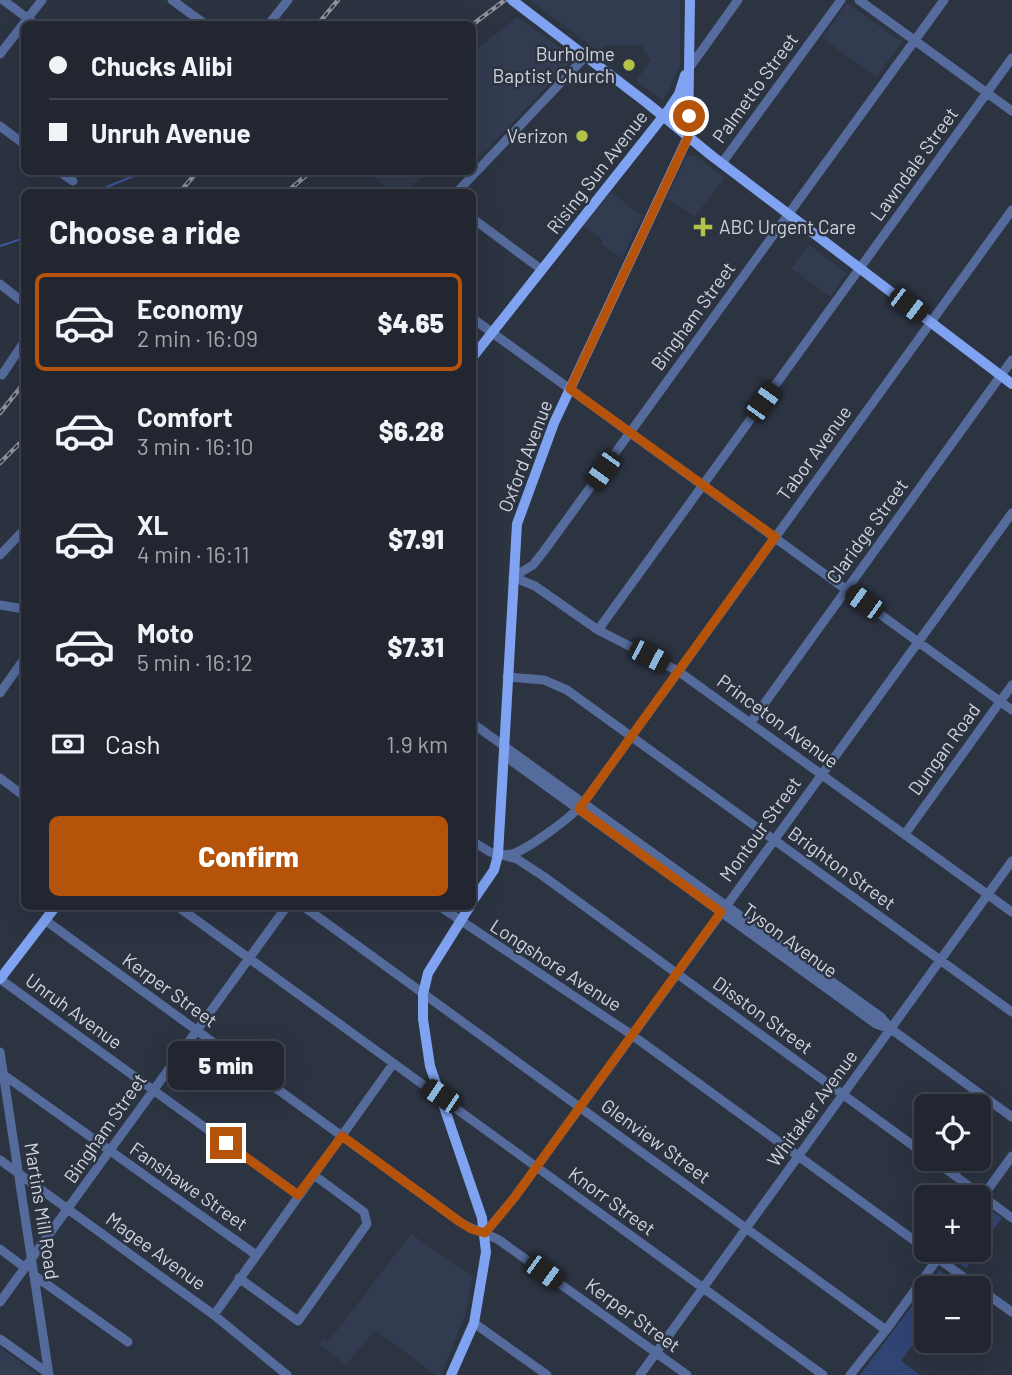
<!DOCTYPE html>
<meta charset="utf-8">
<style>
body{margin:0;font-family:Barlow,sans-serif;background:#2d323d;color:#f1f3f6;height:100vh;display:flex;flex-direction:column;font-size:26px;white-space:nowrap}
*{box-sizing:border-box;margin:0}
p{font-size:23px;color:#a2a5ab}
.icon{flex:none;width:38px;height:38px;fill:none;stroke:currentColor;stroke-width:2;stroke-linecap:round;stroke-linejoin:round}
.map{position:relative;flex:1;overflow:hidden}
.drawer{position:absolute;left:21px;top:189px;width:455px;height:721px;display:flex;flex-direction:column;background:#212631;border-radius:10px;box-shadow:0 7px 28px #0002,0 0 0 2px #3e434d}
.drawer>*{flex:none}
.banner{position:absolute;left:21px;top:21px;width:455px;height:154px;border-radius:10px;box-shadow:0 7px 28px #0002,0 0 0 2px #3e434d;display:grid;align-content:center;height:154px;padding:0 28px;background:#212631}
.fabs{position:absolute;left:914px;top:1094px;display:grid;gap:14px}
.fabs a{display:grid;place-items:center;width:77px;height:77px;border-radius:10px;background:#212631;box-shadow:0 7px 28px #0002,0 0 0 2px #3e434d;font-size:35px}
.end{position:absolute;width:32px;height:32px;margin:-16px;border:9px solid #b45309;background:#fff;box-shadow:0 0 0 4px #fff}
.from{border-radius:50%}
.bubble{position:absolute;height:49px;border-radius:10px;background:#212631;box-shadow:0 7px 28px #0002,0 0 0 2px #3e434d;font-size:23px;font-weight:800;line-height:49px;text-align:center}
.car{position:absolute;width:21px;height:42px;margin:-21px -10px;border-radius:9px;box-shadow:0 0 5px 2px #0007;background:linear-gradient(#222 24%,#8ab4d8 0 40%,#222 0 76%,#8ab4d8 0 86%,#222 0)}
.banner b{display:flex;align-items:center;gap:24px;height:66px;font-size:26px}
.banner b+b{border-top:2px solid #3e434d}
.banner i{width:18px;height:18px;background:#f1f3f6}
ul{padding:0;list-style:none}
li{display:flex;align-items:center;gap:21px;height:98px;margin:0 14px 10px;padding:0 14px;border:4px solid transparent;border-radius:10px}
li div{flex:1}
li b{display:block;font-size:26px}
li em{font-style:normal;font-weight:800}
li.active{border-color:#b45309}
li>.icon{width:63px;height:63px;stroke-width:1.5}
h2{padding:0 28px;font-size:32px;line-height:84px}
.pay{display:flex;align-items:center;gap:18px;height:77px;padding:0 28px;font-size:26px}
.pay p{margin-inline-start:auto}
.primary-button{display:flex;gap:14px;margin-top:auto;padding:14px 28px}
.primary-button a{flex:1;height:80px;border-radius:10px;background:#b45309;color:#fff;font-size:28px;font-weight:800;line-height:80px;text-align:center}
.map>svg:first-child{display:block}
.built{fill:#323b4f}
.green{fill:#314574}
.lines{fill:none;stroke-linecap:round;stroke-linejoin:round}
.stream{stroke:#3d5aa2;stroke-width:2}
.minor{stroke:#556b9c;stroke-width:9}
.major{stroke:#7fa2f1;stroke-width:10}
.rail-casing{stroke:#8e939e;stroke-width:4.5}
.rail{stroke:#2c3341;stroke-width:2;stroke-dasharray:5;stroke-linecap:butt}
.route{stroke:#b45309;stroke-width:9}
.poi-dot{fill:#b4c24a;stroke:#2c3341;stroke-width:2.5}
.labels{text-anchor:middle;stroke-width:5;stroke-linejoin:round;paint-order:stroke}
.poi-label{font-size:19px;fill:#d0d4dd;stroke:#2c3341;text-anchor:end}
.street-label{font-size:19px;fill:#d0d4dd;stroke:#2c3341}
</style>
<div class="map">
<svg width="1012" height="1375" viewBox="0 0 1012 1375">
<rect width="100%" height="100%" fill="#2c3341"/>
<!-- built -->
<path class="built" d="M530,0H680V65L668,92L662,100L636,81L651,60L643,50L644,45H605L599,52Z
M847,3L902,42L876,77L822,38Z
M517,17L574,58L473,164V52Z
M687,155L696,156L725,178L695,216L666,199Z
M370,172H428L405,192H391Z
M611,192L642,216L622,258L601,244L603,240L583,226Z
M809,245L847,273L830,297L791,268Z
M411,1234L473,1276L465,1315L441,1375H436L375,1330L346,1365L319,1344L323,1339L328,1342Z
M0,1347L38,1375H0Z"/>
<!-- green -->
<path class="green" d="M983,1205L1002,1218L966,1268L947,1255L951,1250H966L972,1254L978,1250V1212Z
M939,1270L965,1288H926V1325L901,1361L920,1375H860Z"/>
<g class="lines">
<!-- stream -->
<path class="stream" d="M95,192L143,172
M0,246L24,238"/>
<!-- minor -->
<path class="minor" d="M3,0L35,24
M172,0L205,24
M859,0L1012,111
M269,24L288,0
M0,54L42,0
M690,67L738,0
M0,126L24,144
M722,163L841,0
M60,172L73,181
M457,192L586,56
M472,218L542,270
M0,284L24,303
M472,318L1012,710
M2,375L24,342
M0,555L24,530
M513,577L533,565L544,551L944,0
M513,577L535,586L598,630L678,671L1012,912
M0,605L24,609
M598,630L1012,58
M507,677L544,680L567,690L1012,1012
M0,693L24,659
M751,722L1012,360
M472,723L881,1017L891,1029L1012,1117
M505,748L513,762L876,1024L890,1029
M0,778L24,796
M905,834L1012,685
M472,841L490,852L517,859L543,876L926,1155
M498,855C503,855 509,855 515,853C532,846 572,817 584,802L1012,210
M177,906L823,1375
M303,906L886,1330
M439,906L632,1035L926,1249
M45,920L460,1222C473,1230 486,1233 499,1240L687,1375
M0,979L298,1195
M0,1052L49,1375
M1,1073L255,1254
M931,1158L1012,1218
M0,1160L214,1315L287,1375
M978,1203L1012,1156
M485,1233L514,1198L1012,513
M0,1249L24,1267
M926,1250L1012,1312
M35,1276L128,1342
M239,1278L298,1321L301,1317L367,1224L364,1212L314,1175
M0,1302L287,906
M214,1315L393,1064
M474,1323L547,1375
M0,1339L49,1374
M640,1375L1012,861
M850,1375L886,1330L944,1250"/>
<!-- major -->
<path class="major" d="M512,0L647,103L712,156L1012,384
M472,358L669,109L679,94L685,75
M472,902L494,870L498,855L517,524L554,423L688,137L690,0
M0,979L56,906
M451,1375L474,1323L486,1252L482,1218L430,1066L423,1019V994L428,973L470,906"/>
<defs>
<path id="rail" d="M318,24L338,0
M472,25L505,0
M180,192L197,172
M287,192L310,172
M0,413L24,383
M0,463L24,439"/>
</defs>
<!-- rail casing -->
<use href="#rail" class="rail-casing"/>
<!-- rail -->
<use href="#rail" class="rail"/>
</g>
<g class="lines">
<!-- route -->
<path class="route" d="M226,1143L298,1195L342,1136L460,1222L471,1229L485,1233L514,1198L721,912L579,809L775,537L570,389L683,148L688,137L689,116"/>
</g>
<!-- markers -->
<g class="poi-dot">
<circle cx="629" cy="65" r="7"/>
<circle cx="582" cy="136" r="7"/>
<path d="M699.5 216.5h7v7h7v7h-7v7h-7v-7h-7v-7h7z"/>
</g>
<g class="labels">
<!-- poi labels -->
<g class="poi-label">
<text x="615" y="61">Burholme<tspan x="615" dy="22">Baptist Church</tspan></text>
<text x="568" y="143">Verizon</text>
<text x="719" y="234" text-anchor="start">ABC Urgent Care</text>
</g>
<!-- street labels -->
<g class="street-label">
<text transform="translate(755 88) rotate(-54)" y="7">Palmetto Street</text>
<text transform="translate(914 164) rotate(-54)" y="7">Lawndale Street</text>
<text transform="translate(597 172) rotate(-52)" y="7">Rising Sun Avenue</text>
<text transform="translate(693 316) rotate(-54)" y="7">Bingham Street</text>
<text transform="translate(814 453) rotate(-54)" y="7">Tabor Avenue</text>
<text transform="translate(525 456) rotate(-69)" y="7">Oxford Avenue</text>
<text transform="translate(867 531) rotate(-54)" y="7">Claridge Street</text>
<text transform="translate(778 721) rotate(36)" y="7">Princeton Avenue</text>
<text transform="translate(944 749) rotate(-54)" y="7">Dungan Road</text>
<text transform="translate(760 829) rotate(-54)" y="7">Montour Street</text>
<text transform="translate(842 868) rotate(36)" y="7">Brighton Street</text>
<text transform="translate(790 940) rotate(36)" y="7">Tyson Avenue</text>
<text transform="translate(556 965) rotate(33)" y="7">Longshore Avenue</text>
<text transform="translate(170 990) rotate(36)" y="7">Kerper Street</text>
<text transform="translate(74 1011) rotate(36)" y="7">Unruh Avenue</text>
<text transform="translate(763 1015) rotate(36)" y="7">Disston Street</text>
<text transform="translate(812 1108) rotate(-54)" y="7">Whitaker Avenue</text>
<text transform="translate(105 1128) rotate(-55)" y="7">Bingham Street</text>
<text transform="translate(656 1141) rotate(36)" y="7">Glenview Street</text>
<text transform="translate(189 1186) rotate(35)" y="7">Fanshawe Street</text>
<text transform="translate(612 1201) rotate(36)" y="7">Knorr Street</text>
<text transform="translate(42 1211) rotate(81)" y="7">Martins Mill Road</text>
<text transform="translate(156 1251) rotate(36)" y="7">Magee Avenue</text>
<text transform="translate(633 1315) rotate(36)" y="7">Kerper Street</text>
</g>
</g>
</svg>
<div class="fabs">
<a><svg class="icon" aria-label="locate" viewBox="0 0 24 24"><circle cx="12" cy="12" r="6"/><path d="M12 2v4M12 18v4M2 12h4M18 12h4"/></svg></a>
<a>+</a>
<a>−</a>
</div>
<i class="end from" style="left:689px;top:116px"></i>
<i class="end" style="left:226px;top:1143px"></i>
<div class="bubble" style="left:168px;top:1041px;width:116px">5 min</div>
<i class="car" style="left:908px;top:305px;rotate:127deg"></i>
<i class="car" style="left:763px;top:402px;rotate:36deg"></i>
<i class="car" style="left:603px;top:470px;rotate:216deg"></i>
<i class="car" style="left:864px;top:602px;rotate:306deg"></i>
<i class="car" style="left:649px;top:656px;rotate:117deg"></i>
<i class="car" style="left:441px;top:1096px;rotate:304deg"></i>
<i class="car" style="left:544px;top:1272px;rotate:126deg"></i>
<div class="banner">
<b><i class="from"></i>Chucks Alibi</b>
<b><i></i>Unruh Avenue</b>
</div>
<section class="drawer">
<h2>Choose a ride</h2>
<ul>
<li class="active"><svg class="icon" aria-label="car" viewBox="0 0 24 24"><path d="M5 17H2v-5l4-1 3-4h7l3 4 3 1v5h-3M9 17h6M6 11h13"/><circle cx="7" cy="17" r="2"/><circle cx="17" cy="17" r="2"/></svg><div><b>Economy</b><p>2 min · 16:09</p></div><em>$4.65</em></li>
<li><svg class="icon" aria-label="car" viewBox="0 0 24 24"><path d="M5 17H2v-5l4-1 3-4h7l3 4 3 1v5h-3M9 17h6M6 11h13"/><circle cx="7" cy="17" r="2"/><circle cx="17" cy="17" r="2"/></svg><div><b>Comfort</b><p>3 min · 16:10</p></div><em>$6.28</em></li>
<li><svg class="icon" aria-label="car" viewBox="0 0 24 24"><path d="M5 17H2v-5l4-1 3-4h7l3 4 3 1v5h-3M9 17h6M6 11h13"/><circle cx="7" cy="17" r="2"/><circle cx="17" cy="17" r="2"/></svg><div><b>XL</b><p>4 min · 16:11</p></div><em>$7.91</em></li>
<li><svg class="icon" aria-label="car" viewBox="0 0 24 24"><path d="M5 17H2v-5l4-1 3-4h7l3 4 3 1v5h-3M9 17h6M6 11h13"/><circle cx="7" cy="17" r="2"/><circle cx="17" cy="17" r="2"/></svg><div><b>Moto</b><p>5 min · 16:12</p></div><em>$7.31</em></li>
</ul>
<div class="pay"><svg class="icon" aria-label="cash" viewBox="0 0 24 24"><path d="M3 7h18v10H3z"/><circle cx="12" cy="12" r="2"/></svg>Cash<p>1.9 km</p></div>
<div class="primary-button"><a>Confirm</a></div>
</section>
</div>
